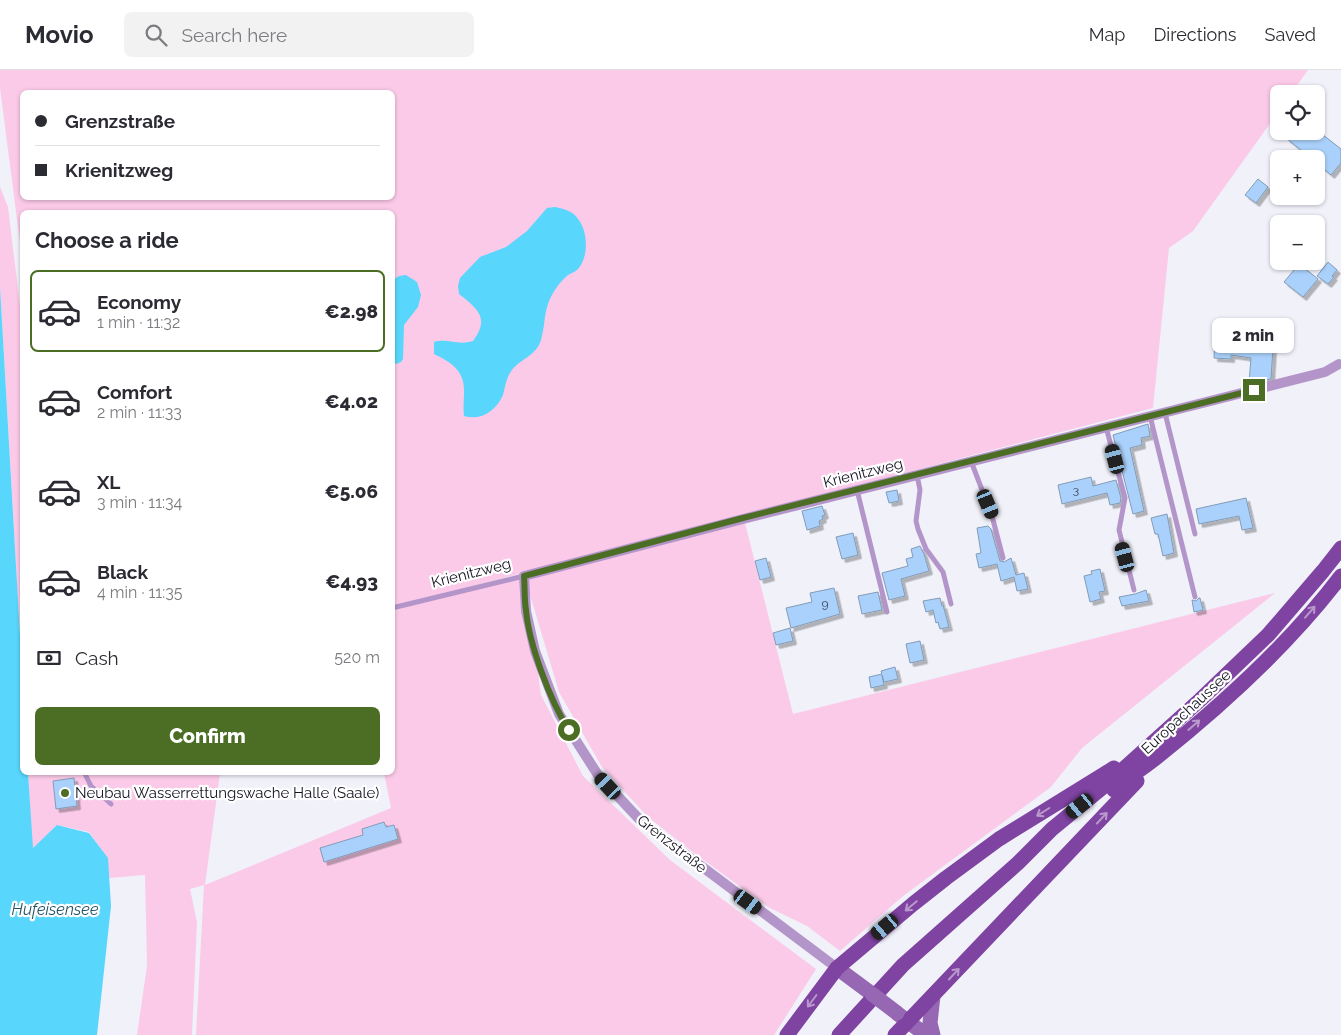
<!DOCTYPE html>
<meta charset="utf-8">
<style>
body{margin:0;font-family:Raleway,sans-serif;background:#f2f2f3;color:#2b2b33;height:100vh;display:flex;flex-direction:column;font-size:19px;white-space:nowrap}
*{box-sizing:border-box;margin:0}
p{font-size:16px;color:#7c7c81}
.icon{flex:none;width:28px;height:28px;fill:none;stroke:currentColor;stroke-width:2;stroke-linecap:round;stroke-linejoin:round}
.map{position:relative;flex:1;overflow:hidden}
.details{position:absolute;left:20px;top:140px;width:375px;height:565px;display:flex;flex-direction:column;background:#fff;border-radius:8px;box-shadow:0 1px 4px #0004}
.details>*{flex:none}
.guide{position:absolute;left:20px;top:20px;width:375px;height:110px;border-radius:8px;box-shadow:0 1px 4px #0004;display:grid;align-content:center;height:110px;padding:0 15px;background:#fff}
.buttons{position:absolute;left:1270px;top:15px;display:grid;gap:10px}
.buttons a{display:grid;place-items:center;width:55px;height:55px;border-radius:8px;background:#fff;box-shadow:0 1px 4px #0004;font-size:25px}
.end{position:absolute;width:22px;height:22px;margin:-11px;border:6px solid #4c6d24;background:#fff;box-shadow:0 0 0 2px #fff}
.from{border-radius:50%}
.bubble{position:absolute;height:35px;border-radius:8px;background:#fff;box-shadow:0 1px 4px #0004;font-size:16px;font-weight:800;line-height:35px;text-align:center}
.car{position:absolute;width:15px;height:30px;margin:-15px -8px;border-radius:6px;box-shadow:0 0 4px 1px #0007;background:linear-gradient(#222 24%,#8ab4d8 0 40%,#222 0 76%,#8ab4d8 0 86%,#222 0)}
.guide b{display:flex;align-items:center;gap:18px;height:48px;font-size:19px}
.guide b+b{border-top:1px solid #e1e1e2}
.guide i{width:12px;height:12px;background:#2b2b33}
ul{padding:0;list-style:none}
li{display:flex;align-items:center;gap:15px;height:82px;margin:0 10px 8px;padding:0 5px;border:2px solid transparent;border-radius:8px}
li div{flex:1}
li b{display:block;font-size:19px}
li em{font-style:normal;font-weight:800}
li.selected{border-color:#4c6d24}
li>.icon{width:45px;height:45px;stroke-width:1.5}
h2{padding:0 15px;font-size:22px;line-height:60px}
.pay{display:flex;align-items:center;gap:12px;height:55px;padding:0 15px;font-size:19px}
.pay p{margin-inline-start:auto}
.action{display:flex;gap:10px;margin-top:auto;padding:10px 15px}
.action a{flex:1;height:58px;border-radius:8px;background:#4c6d24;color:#fff;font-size:20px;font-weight:800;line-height:58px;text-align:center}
header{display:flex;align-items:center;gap:30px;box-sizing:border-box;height:70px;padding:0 25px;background:#fff;border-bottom:1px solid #e1e1e2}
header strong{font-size:24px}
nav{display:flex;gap:28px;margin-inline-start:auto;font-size:18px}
.search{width:350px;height:45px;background:#f2f2f3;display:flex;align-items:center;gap:12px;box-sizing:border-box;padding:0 18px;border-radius:8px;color:#7c7c81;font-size:19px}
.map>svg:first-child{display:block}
.green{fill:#fbcae8;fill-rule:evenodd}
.water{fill:#58d6fc}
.building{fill:#aad1fb;stroke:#829bb7;filter:url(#shadow)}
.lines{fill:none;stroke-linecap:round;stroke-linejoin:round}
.lane{stroke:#b495c9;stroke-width:5}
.street{stroke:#b495c9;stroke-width:10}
.secondary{stroke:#9667b3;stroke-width:15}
.primary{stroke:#7f43a2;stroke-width:15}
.secondary-bridge{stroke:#9667b3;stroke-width:15}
.oneway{stroke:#b998cc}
.route{stroke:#4c6d24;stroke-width:6}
.poi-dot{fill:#4c6d24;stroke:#fff;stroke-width:2}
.labels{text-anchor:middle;stroke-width:4.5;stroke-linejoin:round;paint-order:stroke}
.number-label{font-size:12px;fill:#384256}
.street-label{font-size:15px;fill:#12131f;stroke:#fff}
.poi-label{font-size:15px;fill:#12131f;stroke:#fff;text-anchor:start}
.water-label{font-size:16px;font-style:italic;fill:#225666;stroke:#fff}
</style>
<header>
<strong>Movio</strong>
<div class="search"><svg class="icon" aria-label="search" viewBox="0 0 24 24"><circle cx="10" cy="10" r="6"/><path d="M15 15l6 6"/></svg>Search here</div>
<nav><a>Map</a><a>Directions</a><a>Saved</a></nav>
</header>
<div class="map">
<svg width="1341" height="965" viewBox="0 0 1341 965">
<defs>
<filter id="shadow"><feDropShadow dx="3.5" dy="3.5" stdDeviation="0" flood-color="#0004"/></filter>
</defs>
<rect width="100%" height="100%" fill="#f0f1f9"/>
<!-- green -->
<path class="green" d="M0,0H1308L1291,24H1279V41L1193,161L1169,178L1153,338L393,537L392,142H22V188L0,18ZM22,22H392V128H22Z
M0,117L8,137L22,252V600L0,217Z
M745,453L793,644L1275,523L1082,678L1051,717L903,826L840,881L807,856L768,837L694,783L648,747L602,697L559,622L525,508L541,625L583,706L670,790L816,899L774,965H196L204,815L190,819L197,852L192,965H137L147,896L145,805L109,808L107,788L89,762L57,755L32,779L28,703H220L205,815L391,738L384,703L392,702L393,538Z"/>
<!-- water -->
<path class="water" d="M555,137C564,139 573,141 578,149C588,161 589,187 578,199C575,202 571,203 568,205C562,210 557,216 553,223C543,240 546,253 541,270C536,287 518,289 510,303C506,309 505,318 503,325C496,341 481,351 464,346C463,337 464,331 464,322C465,301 451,292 434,284V272C449,268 457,276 473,271C490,248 478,239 459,224L458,216L460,208L480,187L506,177L527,161L547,138Z
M406,205L417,212L421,225L418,237L404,255L403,289L401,292L393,295V210L399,206Z
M0,217L22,600V702L28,703L33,778L57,755L89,763L108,788L111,836L97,965H0Z"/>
<!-- building -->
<path class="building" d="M1291,61H1318L1341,79V93L1331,105L1318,94L1316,89H1312L1286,68Z
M1258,109L1268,117L1256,133L1245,125Z
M1328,192L1337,200L1332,206L1334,207L1328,214L1317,206Z
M1299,194L1318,209L1303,227L1284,212Z
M1253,261L1274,262L1271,309L1249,313L1251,288L1231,285V289L1214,288L1215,267L1253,268Z
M1148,354L1150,366L1141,368L1142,375L1130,378L1144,441L1133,444L1113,365Z
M1091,407L1093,416L1116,410L1121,428L1120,433L1110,435L1107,423L1062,434L1058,415Z
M897,420L899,431L889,433L886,422Z
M1246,428L1253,458L1242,460L1239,446L1199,454L1196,439Z
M822,436L825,445L822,446L823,449L819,451L820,456L807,460L802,441Z
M1167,444L1174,483L1163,486L1158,464H1155L1151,448Z
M988,456L991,459L1000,491L1004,492L1011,488L1016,505L1024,503L1028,519L1017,521L1014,507L1001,511L997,494L979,498L976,484L981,483L977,458Z
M853,463L858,485L842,489L836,467Z
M920,476L924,484L929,501L901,509L905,526L889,530L882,503L908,496L906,489L913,487L911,479Z
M766,488L771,507L760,510L755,491Z
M1100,499L1105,521L1099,522L1101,529L1090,532L1084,506L1092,504L1091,501Z
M834,518L840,544L791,558L786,538L812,532L810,523Z
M1146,520L1149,531L1122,536L1119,527L1135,524Z
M878,522L882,540L862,544L858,526Z
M940,528L942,536L943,535L949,557L940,559L938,552L936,553L933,540L926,542L923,531Z
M1199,528H1200L1203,540L1194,542L1192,530L1196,531Z
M790,558L793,571L776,575L773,563Z
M920,571L924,590L910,593L906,574Z
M895,597L898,609L884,612L882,605L884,615L871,618L869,607L882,604L881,601Z
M74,708L77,736L56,739L53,711Z
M384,752L386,757L394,755L398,769L324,792L320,778L363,765L362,759Z"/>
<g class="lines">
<!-- lane -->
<path class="lane" d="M1165,343L1195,464
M1150,346L1195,527
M1106,357L1125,428L1119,460L1134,520
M971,391L992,446L1003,488
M917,405L920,420L916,451L918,459L926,479L943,502L951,534
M857,420L887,542
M392,538L524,506
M84,702L91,716L111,734"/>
<!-- street -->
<path class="street" d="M837,898L640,750L598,705L559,644L535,581L526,541L524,506L743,449L1325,302L1339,294"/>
<!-- secondary -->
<path class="secondary" d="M837,898L872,924
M898,944L926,965
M933,965L930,953L933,926"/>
<!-- primary -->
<path class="primary" d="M1114,720C1128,708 1143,698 1157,687C1221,636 1291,572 1341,506
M787,965L837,898L913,834L946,808L999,769L1114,698
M839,965L903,895L1018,793L1052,759L1108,713L1200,630L1268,565L1323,501L1341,478
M895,965L1137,711"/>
<!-- secondary-bridge -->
<path class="secondary-bridge" d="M872,924L897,943"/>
</g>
<!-- one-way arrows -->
<defs><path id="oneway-shaft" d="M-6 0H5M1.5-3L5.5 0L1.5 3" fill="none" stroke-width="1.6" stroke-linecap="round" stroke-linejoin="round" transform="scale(1.25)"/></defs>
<g class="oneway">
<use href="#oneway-shaft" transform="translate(1310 542) rotate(-49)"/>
<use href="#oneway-shaft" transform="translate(1194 655) rotate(-41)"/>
<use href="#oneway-shaft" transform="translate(1043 742) rotate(148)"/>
<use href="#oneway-shaft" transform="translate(1102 748) rotate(-47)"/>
<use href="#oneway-shaft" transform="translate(911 836) rotate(140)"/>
<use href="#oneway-shaft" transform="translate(954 904) rotate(-47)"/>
<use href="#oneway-shaft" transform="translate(812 931) rotate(127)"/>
</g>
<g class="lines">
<!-- route -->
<path class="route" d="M569,660C550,631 529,574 526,540C524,529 525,517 524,506L743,448L1254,320"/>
</g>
<!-- markers -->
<circle class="poi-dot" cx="65" cy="723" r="5"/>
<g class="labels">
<!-- number labels -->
<g class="number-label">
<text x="1076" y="424">3</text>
<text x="825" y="538">9</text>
</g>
<!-- street labels -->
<g class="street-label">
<text transform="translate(863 403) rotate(-14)" y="5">Krienitzweg</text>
<text transform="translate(471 503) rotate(-14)" y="5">Krienitzweg</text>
<text transform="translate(1186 642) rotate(-43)" y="5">Europachaussee</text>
<text transform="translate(672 774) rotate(38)" y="5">Grenzstraße</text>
</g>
<!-- poi labels -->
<g class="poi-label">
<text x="75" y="728">Neubau Wasserrettungswache Halle (Saale)</text>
</g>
<!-- water labels -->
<g class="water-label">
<text x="55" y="845">Hufeisensee</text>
</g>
</g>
</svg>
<div class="buttons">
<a><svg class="icon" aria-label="locate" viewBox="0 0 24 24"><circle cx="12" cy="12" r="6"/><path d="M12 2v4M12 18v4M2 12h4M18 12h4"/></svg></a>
<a>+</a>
<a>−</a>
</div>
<i class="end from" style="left:569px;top:660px"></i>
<i class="end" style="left:1254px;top:320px"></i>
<div class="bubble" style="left:1212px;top:248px;width:82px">2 min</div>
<i class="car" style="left:1115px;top:389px;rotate:345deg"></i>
<i class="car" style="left:988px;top:434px;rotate:157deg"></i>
<i class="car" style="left:1125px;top:487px;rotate:345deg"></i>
<i class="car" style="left:608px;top:716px;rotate:317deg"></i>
<i class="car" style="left:1080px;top:736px;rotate:231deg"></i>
<i class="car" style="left:748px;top:832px;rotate:126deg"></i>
<i class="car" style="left:885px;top:857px;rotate:230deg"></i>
<div class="guide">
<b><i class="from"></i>Grenzstraße</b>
<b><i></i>Krienitzweg</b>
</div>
<section class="details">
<h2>Choose a ride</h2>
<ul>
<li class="selected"><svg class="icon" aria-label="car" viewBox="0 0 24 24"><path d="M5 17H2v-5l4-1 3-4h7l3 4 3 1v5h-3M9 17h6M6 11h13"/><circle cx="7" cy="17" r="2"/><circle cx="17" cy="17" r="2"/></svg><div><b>Economy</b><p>1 min · 11:32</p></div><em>€2.98</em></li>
<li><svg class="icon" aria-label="car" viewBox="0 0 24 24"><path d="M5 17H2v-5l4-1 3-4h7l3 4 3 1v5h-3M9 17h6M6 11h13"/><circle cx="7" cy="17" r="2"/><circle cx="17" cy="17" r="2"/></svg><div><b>Comfort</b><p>2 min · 11:33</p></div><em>€4.02</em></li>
<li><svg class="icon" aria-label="car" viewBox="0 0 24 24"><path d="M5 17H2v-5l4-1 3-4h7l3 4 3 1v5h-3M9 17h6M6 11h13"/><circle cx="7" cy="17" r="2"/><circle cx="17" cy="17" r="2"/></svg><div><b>XL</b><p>3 min · 11:34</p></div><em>€5.06</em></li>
<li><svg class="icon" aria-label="car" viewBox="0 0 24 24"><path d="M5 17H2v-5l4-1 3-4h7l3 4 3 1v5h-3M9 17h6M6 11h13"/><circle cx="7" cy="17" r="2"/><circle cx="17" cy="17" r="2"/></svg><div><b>Black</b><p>4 min · 11:35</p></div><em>€4.93</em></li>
</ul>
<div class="pay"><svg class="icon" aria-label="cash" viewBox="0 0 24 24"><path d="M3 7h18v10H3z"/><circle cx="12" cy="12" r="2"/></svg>Cash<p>520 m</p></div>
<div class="action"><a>Confirm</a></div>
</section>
</div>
